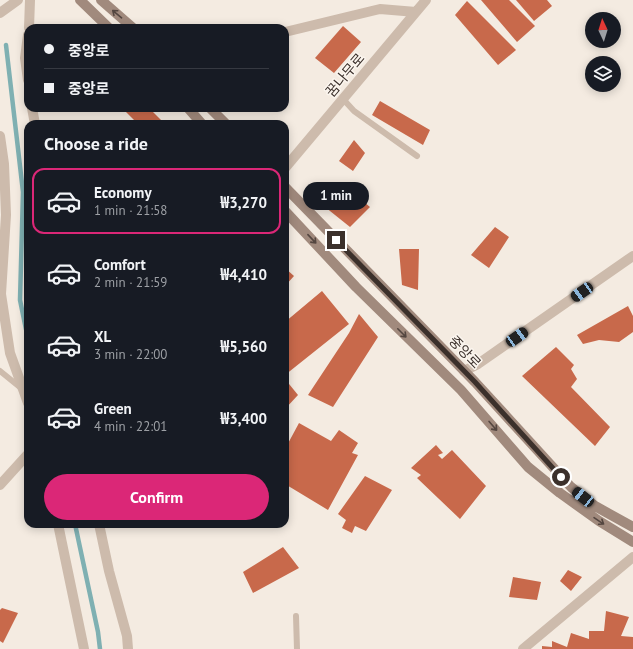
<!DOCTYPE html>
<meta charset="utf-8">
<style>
body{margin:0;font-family:"PT Sans","Noto Sans KR",sans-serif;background:#242831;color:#f1f3f6;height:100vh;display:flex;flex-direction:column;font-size:15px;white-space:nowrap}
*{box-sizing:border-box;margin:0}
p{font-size:13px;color:#9ea1a6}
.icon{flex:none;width:22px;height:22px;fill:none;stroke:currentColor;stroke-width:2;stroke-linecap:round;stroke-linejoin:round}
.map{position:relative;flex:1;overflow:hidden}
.drawer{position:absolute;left:24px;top:120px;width:265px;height:408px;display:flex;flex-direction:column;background:#171b24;border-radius:12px;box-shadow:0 2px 10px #0003}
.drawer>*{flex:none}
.top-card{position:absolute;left:24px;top:24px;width:265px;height:88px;border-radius:12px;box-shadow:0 2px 10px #0003;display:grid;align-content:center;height:88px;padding:0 20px;background:#171b24}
.needle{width:26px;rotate:356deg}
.fabs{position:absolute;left:585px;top:12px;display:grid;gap:8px}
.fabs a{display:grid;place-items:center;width:36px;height:36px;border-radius:50%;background:#171b24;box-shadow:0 2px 10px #0003;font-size:20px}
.end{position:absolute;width:18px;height:18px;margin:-9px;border:5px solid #3b302b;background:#fff;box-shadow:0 0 0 2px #fff}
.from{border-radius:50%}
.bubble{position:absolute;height:28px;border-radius:14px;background:#171b24;box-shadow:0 2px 10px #0003;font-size:13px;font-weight:800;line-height:28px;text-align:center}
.car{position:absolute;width:12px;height:24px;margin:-12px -6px;border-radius:5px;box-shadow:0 0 3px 1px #0007;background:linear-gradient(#222 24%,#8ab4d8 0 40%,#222 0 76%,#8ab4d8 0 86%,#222 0)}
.top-card b{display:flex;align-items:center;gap:14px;height:38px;font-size:15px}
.top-card b+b{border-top:1px solid #363941}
.top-card i{width:10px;height:10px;background:#f1f3f6}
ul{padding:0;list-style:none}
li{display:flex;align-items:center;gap:12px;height:66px;margin:0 8px 6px;padding:0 12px;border:2px solid transparent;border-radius:12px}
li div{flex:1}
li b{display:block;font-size:15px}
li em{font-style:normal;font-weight:800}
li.selected{border-color:#db2777}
li>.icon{width:36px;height:36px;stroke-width:1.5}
h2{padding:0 20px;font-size:18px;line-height:48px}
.cta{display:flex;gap:8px;margin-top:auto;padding:8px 20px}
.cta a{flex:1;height:46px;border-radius:24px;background:#db2777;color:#fff;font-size:16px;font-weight:800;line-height:46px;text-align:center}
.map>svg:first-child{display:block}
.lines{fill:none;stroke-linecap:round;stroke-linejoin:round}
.stream{stroke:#7fb0b2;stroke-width:4.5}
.building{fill:#c8694b}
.service{stroke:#cdbbac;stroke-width:6}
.minor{stroke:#cdbbac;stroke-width:10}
.tertiary{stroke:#cdbbac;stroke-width:10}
.secondary{stroke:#a18a7d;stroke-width:10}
.oneway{stroke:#544640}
.route{stroke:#3b302b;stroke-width:5}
.labels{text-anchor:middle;stroke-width:3;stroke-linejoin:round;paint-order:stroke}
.street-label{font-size:14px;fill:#3b302b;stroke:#fbf5ee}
</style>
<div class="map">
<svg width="633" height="649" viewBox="0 0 633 649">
<rect width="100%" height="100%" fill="#f4ebe1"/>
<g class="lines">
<!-- stream -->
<path class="stream" d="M6,45L23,192L20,300L28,339
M75,524L98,632L100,649"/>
</g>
<!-- building -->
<path class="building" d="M481,0H509L535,26L517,42Z
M516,0H547L552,6L534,21Z
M467,1L516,50L498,65L455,15Z
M343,26L361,42L334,73L315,58Z
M380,101L430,130L423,145L372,115Z
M122,108H149L165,124H138Z
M354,140L365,153L353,171L339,161Z
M346,187L370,207L350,227L325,207Z
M495,227L509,237L489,268L471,255Z
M399,249H419L418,290L402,285Z
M285,268L294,276L285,286Z
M322,291L349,324L285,375V322Z
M628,306L633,316V332L619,342L599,340L583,344L577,335Z
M359,314L378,337L333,407L308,395L349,333Z
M556,347L574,365L571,369L577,379L571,387L610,427L595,446L522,376Z
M285,379L298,395L285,409Z
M299,423L331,441L339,430L358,443L352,453L358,455L328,510L285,484V449Z
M436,445L443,453L438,455L442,459L452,450L486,486L460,519L417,478L421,475L411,468Z
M365,476L392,490L366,531L355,526L352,533L342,528L346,520L338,514Z
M283,547L299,568L253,593L243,572Z
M568,570L582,577L571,591L560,581Z
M513,577L541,582L537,600L509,597Z
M2,608L18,613L3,643L0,641V610Z
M606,611L629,617L621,636L633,637V649H542V646L552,647V641L567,647L571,633L589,639V631H604Z"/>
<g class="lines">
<!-- service -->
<path class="service" d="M343,99L354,111L417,156
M0,371L21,388
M296,616L297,649"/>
<!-- minor -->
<path class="minor" d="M0,13L18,0
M29,28L30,0
M285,32L380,9L416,12
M28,35L25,58L28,80
M32,108L35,124
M0,136L4,164L6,215L1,294L10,353L28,403
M285,168L426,0
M58,524L84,649
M99,524L109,571L127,636L128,649
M523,649L633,557"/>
<!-- tertiary -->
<path class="tertiary" d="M464,371L478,364L633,256
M0,485L28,454"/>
<!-- secondary -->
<path class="secondary" d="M80,0L109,28
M101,0L133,28
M188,108L202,124
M210,108L226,124
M285,187L475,382L571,487L595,506L633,527
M285,211L356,287L461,390L528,467L560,493L599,521L633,542"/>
</g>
<!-- one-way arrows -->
<defs><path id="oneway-shaft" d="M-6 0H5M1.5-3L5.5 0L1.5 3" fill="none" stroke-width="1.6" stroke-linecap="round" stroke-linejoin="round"/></defs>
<g class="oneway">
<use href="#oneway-shaft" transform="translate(117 14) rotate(-140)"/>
<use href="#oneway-shaft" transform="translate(312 239) rotate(47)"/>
<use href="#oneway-shaft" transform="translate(402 333) rotate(45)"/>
<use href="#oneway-shaft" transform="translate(493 426) rotate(49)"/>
<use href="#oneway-shaft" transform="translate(599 521) rotate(34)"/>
</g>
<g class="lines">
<!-- route -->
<path class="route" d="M336,240L475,382L561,477"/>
</g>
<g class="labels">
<!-- street labels -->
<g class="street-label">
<text transform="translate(345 75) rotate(-50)" y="5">꿈나무로</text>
<text transform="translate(465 352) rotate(46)" y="5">중앙로</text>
</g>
</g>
</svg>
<div class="fabs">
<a><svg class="needle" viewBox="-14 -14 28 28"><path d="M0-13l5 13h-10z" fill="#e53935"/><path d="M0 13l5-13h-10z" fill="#9ea1a6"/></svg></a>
<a><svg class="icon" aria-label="layers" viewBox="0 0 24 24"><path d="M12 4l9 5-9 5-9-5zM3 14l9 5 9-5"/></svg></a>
</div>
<i class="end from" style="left:561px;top:477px"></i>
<i class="end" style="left:336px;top:240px"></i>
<div class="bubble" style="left:303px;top:182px;width:66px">1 min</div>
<i class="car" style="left:582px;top:292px;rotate:235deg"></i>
<i class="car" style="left:517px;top:337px;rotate:55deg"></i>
<i class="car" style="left:583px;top:497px;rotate:308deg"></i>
<div class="top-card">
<b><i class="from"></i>중앙로</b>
<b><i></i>중앙로</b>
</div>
<section class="drawer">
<h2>Choose a ride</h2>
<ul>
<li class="selected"><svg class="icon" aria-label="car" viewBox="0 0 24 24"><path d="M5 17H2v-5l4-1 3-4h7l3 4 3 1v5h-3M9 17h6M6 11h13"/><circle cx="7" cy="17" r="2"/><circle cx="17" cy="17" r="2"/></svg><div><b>Economy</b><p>1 min · 21:58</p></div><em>₩3,270</em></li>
<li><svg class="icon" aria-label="car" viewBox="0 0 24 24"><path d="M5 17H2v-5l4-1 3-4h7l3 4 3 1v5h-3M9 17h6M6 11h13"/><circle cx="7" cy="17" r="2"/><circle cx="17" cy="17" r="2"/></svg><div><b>Comfort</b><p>2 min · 21:59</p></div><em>₩4,410</em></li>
<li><svg class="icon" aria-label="car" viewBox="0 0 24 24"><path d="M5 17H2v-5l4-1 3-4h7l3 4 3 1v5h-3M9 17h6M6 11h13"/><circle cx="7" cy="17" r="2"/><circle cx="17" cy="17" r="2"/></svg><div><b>XL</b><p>3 min · 22:00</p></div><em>₩5,560</em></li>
<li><svg class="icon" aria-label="car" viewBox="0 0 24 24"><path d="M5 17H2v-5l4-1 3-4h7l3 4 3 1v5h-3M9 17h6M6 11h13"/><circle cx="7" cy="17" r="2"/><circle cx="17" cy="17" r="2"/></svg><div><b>Green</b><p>4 min · 22:01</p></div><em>₩3,400</em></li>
</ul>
<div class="cta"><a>Confirm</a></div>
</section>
</div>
